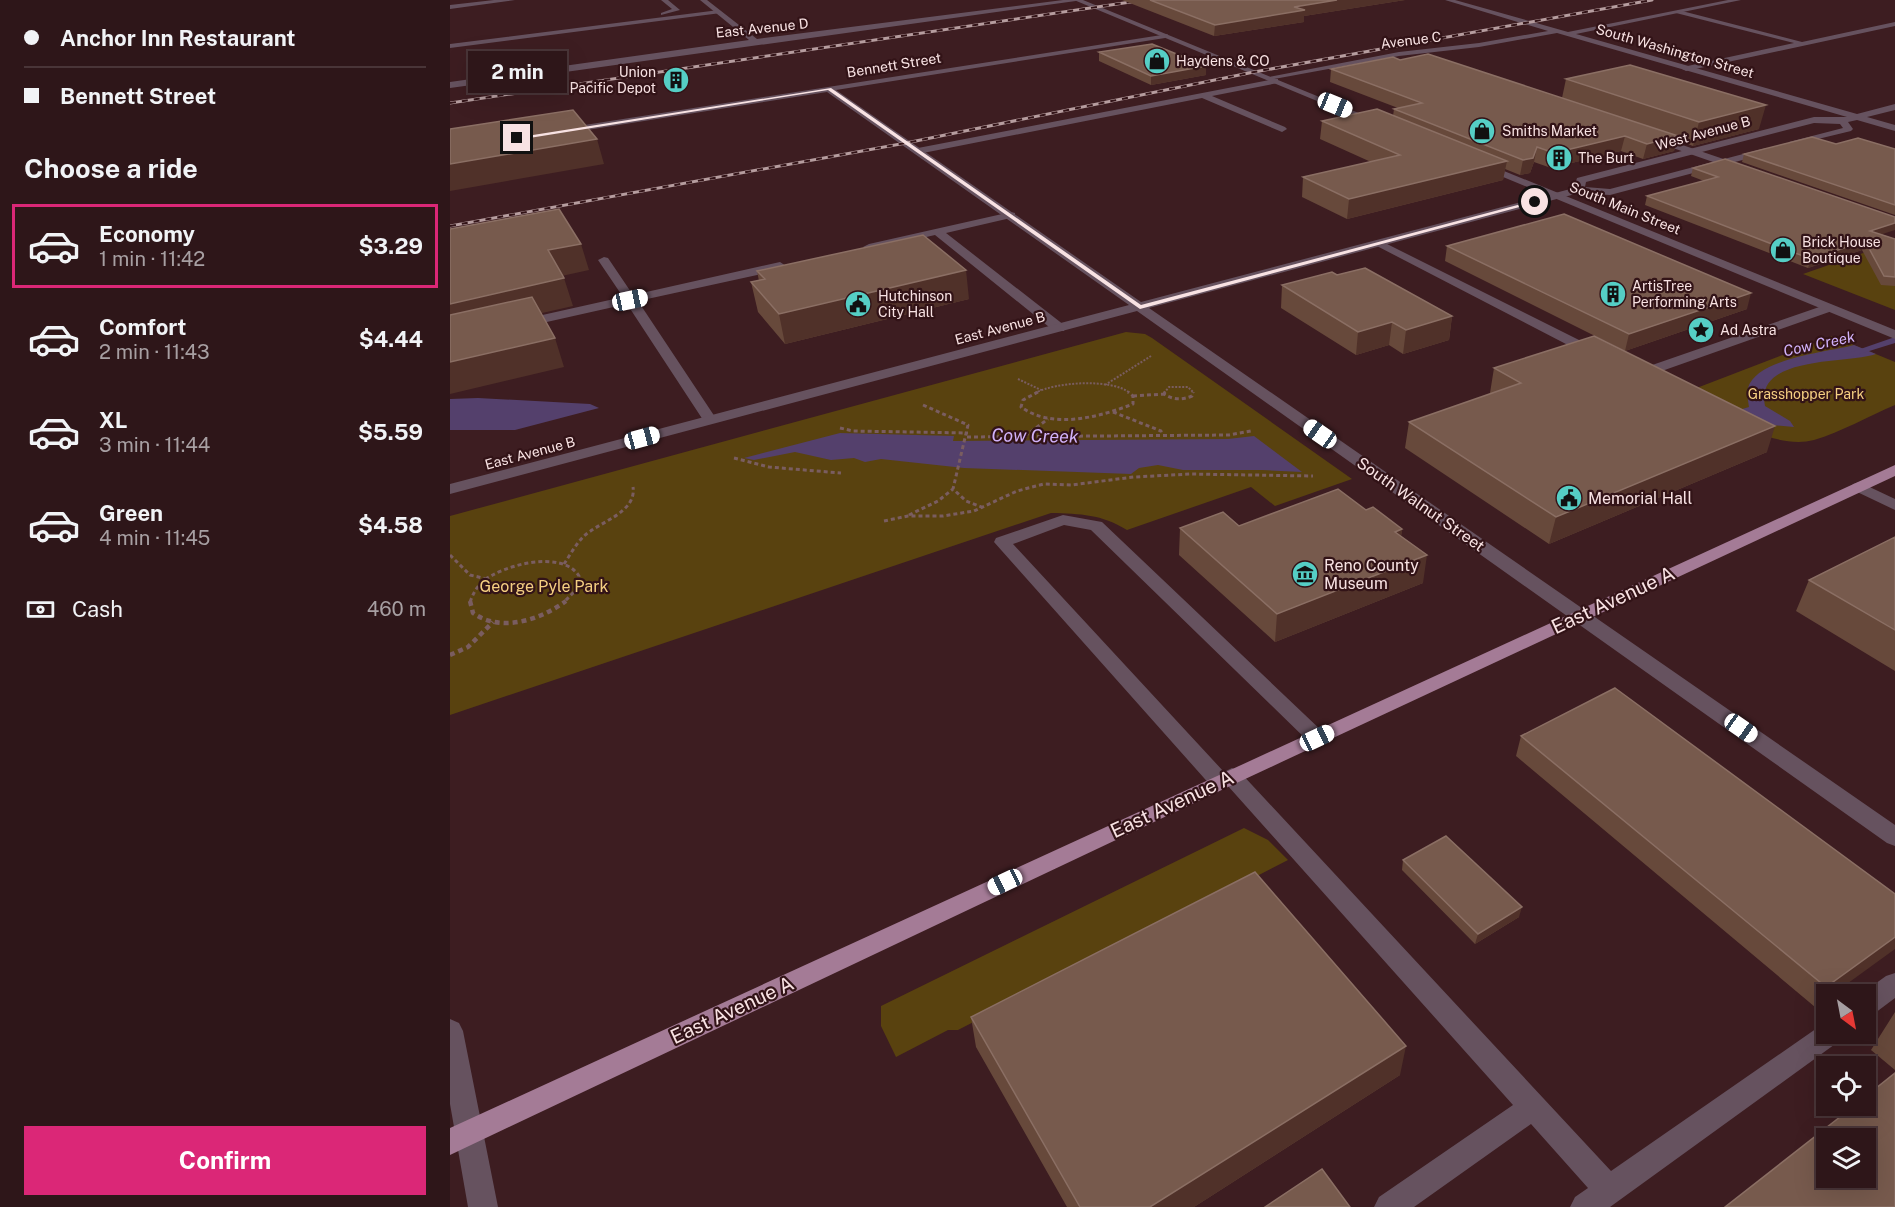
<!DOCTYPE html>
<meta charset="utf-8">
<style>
body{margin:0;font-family:"Public Sans",sans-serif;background:#3a2326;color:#f1f3f6;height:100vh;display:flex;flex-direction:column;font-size:22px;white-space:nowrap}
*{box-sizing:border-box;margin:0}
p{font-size:20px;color:#a79fa2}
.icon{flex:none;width:33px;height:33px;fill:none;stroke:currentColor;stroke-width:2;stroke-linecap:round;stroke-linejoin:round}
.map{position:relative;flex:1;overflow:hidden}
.panel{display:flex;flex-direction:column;background:#2e1619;width:450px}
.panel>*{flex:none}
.top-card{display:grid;align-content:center;height:132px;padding:0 24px;background:#2e1619}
.needle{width:39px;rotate:148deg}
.buttons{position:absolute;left:1366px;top:984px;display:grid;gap:12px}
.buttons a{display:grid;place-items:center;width:60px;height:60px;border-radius:0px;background:#2e1619;box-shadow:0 6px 24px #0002,0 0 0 2px #493538;font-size:30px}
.end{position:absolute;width:27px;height:27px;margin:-14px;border:8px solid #f8e2e3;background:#111;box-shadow:0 0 0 3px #111}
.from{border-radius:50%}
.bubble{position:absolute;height:42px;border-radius:0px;background:#2e1619;box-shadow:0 6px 24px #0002,0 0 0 2px #493538;font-size:20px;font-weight:700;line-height:42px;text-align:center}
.car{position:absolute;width:18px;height:36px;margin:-18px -9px;border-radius:8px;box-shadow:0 0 4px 2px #0007;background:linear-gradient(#fff 24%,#345 0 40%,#fff 0 76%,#345 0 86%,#fff 0)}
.top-card b{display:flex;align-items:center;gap:21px;height:57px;font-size:22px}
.top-card b+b{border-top:2px solid #493538}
.top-card i{width:15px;height:15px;background:#f1f3f6}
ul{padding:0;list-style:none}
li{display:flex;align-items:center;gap:18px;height:84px;margin:0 12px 9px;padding:0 12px;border:3px solid transparent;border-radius:0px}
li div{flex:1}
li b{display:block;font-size:22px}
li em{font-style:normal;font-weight:700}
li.active{border-color:#db2777}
li>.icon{width:54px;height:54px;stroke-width:1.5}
h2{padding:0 24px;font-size:27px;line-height:72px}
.pay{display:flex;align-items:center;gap:15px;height:66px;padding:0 24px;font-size:22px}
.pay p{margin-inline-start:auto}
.action{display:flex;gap:12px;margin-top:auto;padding:12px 24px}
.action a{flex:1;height:69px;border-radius:0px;background:#db2777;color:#fff;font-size:24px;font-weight:700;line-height:69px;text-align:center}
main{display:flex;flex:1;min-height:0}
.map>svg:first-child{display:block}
.green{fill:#59420f}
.water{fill:#54406c}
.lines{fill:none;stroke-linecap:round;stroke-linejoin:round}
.stream{fill:#54406c;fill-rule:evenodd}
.path-far2{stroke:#7a5d60;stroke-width:2;stroke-dasharray:2 1.5;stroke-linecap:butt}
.path-far1{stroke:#7a5d60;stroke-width:3;stroke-dasharray:4 3;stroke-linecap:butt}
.path{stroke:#7a5d60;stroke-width:4.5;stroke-dasharray:5 4;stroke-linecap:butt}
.service{fill:#66525f;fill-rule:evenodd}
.minor{fill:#66525f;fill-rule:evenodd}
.tertiary{fill:#66525f;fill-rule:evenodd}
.primary{fill:#a47b96;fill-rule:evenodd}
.rail-casing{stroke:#b69d9f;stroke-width:3}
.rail{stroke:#321317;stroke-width:2;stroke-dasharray:6;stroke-linecap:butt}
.wall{fill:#67493b}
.shaded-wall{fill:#503129}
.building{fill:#775a4d;stroke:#8b6f64;stroke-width:1.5;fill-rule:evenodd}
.route{fill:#f8e2e3}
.labels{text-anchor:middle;stroke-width:4.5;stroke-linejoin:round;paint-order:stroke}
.far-street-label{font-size:14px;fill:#f8e2e3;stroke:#321317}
.far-poi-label{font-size:14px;fill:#f8e2e3;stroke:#321317;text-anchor:start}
.far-park-label{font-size:14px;fill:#f5cf82;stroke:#321317}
.far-water-label{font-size:15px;font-style:italic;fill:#d1b2fa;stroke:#321317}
.poi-label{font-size:16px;fill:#f8e2e3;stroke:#321317;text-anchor:start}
.street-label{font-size:16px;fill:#f8e2e3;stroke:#321317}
.park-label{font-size:16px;fill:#f5cf82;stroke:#321317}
.water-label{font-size:18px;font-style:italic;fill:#d1b2fa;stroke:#321317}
.near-street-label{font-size:20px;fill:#f8e2e3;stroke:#321317}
</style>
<main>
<section class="panel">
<div class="top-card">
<b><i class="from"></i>Anchor Inn Restaurant</b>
<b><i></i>Bennett Street</b>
</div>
<h2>Choose a ride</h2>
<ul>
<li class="active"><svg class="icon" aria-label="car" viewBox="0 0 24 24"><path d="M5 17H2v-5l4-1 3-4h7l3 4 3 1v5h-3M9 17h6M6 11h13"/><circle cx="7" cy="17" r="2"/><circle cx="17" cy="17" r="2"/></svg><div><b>Economy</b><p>1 min · 11:42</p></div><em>$3.29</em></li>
<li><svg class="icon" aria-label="car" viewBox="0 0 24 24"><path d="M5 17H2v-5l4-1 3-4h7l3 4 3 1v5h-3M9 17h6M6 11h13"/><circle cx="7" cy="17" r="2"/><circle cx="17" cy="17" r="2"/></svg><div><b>Comfort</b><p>2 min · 11:43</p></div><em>$4.44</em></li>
<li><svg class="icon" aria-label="car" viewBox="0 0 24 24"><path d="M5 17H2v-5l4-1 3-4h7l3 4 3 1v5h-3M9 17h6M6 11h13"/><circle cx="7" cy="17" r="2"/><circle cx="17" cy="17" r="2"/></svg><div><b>XL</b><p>3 min · 11:44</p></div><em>$5.59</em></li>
<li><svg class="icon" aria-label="car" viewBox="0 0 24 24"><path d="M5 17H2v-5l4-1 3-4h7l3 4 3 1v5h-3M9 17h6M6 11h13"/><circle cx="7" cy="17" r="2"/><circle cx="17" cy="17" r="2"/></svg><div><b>Green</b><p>4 min · 11:45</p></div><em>$4.58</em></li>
</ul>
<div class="pay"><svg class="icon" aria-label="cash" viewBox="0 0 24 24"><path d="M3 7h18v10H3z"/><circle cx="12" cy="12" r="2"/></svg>Cash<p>460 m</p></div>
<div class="action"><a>Confirm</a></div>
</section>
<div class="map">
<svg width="1445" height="1207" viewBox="0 0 1445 1207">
<rect width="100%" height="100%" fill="#3d1d21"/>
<!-- green -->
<path class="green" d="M1445,242V310L1353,274Z
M676,332L695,334L702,338L902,479L825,506L801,487L677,530C651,514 631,514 601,513L0,715V516Z
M1382,336L1445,362V405C1419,416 1391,432 1364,440C1322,451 1267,412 1231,394Z
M794,828L818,840L838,860L508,1030H498L446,1057L431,1026V1006Z"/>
<!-- water -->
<path class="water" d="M1404,345L1426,354C1397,364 1304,355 1315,406L1340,421L1344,427L1286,422L1289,410L1299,407C1298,401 1297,394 1298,388C1306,358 1379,352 1404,345Z
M28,398L140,404L149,408L65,430H0V399Z
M390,433L504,436L503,441L778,439L804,436L852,472L812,470H733L708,465L689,468L681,474L514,468L431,459L415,462L404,458L381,460L345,452L304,460L294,458Z"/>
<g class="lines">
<!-- stream -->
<path class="stream" d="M1445,337V343L1400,357L1396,354Z"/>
<!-- path-far2 -->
<path class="path-far2" d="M568,379L591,390
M655,385L701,356
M585,393C606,382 661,378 680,393
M714,393L719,387H738L744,393"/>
<!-- path-far1 -->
<path class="path-far1" d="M588,392L573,400L571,407C603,430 649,417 683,404V396L678,392
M715,392L714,394C723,400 732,400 742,396L743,392
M683,396L714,394
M473,405L518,425L503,489L516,501L534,508
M663,412L711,431L712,435
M390,428L403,431L518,433
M575,436L598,419
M517,437L779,435L801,431
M284,458L319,467L391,473
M459,515L488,501L503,489
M434,521L458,516H493L524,511L567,491L594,484L621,485L684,477L740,474L863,476
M0,555L20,575L37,579
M114,564C120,555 126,544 133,537C148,522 187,513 183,487
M20,602C23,594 26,588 32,582C52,565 112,549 129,576L126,590L114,602"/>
<!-- path -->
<path class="path" d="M20,601L23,613C51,633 90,620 116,601
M0,655L18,647L43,622"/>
<!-- service -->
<path class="service" d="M211,0H218L230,10L211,15V13L222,9Z
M269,10L271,13L0,48V44Z
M1228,10L1352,42L1445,22V26L1236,71L1232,69L1233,67L1344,43L1226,13Z
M825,79H828V83L762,96L835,127L837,129L832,132L752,98L468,154L463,151L468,148Z
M1203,135L1294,166L1295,168L1286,170L1200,140V136Z
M561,212L565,213V217L496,233L614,325L615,328L614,331H604L485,235L419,250L413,247L419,244Z
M929,240L1151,351L1153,354L1151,357H1141L925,245L923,243Z
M154,257L158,258L183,295L330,262L336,266L330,270L188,301L267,420L265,423H255L177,304L70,328L64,324L70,320L173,297L148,260Z
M1378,304L1384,308L1382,311L1192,378L1187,379L1180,375L1182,372Z
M1409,482L1445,499V510L1403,490L1401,487L1403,484Z
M613,515L652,522L874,733L877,738L874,743L867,745L860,743L641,530L614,525L563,544L774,772L782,768L789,771L1161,1171L1370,1026L1377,1023V1034H1392L1388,1042L1160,1207H1120L1125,1197L1138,1188L1081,1124L964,1207H924L929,1197L1063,1105L778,786L770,790L762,787L544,542L546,538Z
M1445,973V998L1425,1013L1416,1016V994H1411L1436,976Z"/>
<!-- minor -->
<path class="minor" d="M44,0H65L0,9V5Z
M250,0H257L307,39L613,0H633L0,88V82L299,40Z
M995,0H1005L1118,32L1278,0H1291L1126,34L1407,114L1445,104V110L1417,117L1445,125V131L1407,120L1398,122L1403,129L1401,131L1339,146V142L1393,128L1390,124L1364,123L1136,182L1135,187L1160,189L1316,148L1321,151L1319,153L1160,195L1129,193L699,308L1445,825V846L1437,843L687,311L0,494V484L679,305L377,92L112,134L109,133V129L718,34L715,38L386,90L691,302L1124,188L1127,178L1364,117H1397L1107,33L1029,47L949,56L818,80L814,78L949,52L1029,43L1098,31Z
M0,1019L9,1023L13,1031L48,1207H18L0,1104Z"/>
<!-- tertiary -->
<path class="tertiary" d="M624,0H633L933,123L925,125Z
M1032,162L1445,330V339L1029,167L1027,165Z"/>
<!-- primary -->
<path class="primary" d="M1445,465V476L778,787L0,1155V1128Z"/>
<defs>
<path id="rail" d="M0,103L694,0
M0,226L456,143L804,72L1202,0"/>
</defs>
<!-- rail casing -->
<use href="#rail" class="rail-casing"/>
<!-- rail -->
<use href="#rail" class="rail"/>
</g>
<!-- wall -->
<path class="wall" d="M672,0H955L854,16V22L764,36Z
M649,52L756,75L701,85L649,61Z
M950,60L1112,98L1116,79L1309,129L1243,146L1227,140L1224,151L1193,159L1171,151L1101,168L1084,162L1080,173L1070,175L1055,169L1053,180L897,219L852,197L853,177L921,162L870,139L872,121L943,116L944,109L948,108L880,82L881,69Z
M1386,144L1445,149V215L1292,162L1294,154Z
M1243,168L1445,239V286L1431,285L1412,250L1358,268L1195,205L1197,196L1254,181L1241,176Z
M997,246L1297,309L1175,351L995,261Z
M307,271L519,299L335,344L308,312L301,282L309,281Z
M887,275L1002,316L999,340L953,354L939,345L906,355L831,308L832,285Z
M1044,368L1317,452L1099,544L955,448L959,422L1041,394L1040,393Z
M916,510L952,529L951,536L973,583L825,642L729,555L730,528L789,526Z
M1445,537V671L1346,611L1359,580Z
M1071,736L1445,894L1377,994V999L1365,1007L1066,756Z
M953,860L1069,917L1025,944L952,870Z
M1445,1012V1070L1421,1050Z
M521,1017L950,1075L744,1207H617L526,1047Z"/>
<!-- shaded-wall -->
<path class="shaded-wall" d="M887,0H955L854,16V22L764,36L765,25L844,7Z
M756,66V75L701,85V76Z
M1316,105L1309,129L1243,146L1249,122Z
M1175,136L1171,151L1101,168L1104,153Z
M1228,136L1224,151L1193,159L1197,144Z
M147,139L154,164L0,191V164Z
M1087,147L1084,162L1080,173L1070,175L1073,160Z
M1057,161L1053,180L897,219L899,199Z
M1445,223V230L1417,239L1420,231Z
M1415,241L1412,250L1358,268L1361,259Z
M131,244L139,270L107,277L98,250Z
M516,270L519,299L335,344L329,314Z
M114,278L123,306L0,334V304Z
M1301,293L1297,309L1175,351L1179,334Z
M1002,316L999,340L953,354L956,330Z
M942,322L939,345L906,355L908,332Z
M105,338L114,367L0,394V362Z
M1325,426L1317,452L1099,544L1106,517Z
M952,529L949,556L945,532Z
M977,555L973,583L825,642L827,614Z
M1072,907L1069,917L1025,944L1028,934Z
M1445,937V949L1383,994H1377V999L1365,1007L1376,987Z
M956,1046L950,1075L744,1207H700Z"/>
<!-- building -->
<path class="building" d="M700,0H887L844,7L855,10L765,25Z
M702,44L756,66L701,76L649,52Z
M978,54L1228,136L1197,144L1175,136L1104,153L1087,147L1083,158L1073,160L944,109L972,103L881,69L943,57L950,60Z
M1180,65L1316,105L1249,122L1116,79Z
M927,109L1057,161L899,199L853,177L950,155L872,121Z
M123,110L147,139L0,164V129Z
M1362,137L1386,144L1408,138L1445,149V205L1294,154Z
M1275,159L1445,217V223L1420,231L1445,239V277L1434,276L1415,241L1361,259L1197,196L1268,177L1243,168Z
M109,209L131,244L98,250L114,278L0,304V229Z
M1114,214L1301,293L1179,334L997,246Z
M473,235L516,270L329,314L301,282L315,279L307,271Z
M915,268L1002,316L956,330L942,322L908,332L832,285L882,272L887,275Z
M82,297L105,338L0,362V315Z
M1144,336L1325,426L1106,517L959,422L1071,383L1044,368Z
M888,489L916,510L923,507L952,529L945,532L977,555L827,614L730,528L773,512L789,526Z
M1445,537V630L1359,580Z
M1165,688L1445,894V937L1376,987L1071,736Z
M996,836L1072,907L1028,934L953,860Z
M805,872L956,1046L700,1207H630L521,1017Z
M1445,1073V1207H1275L1404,1106H1416V1096ZM1377,1138H1416V1178H1377Z
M872,1169L900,1207H815Z"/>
<!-- route -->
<path class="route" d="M381,88L691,305L1083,201L1088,202L690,309L378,90L67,140L64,138Z"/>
<!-- icons -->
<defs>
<symbol id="shop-disc" viewBox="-11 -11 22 22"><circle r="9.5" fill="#55cec5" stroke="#321317"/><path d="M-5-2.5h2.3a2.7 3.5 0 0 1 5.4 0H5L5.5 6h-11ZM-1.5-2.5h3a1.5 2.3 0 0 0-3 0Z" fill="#111"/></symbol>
<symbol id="building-disc" viewBox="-11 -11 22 22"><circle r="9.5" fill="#55cec5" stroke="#321317"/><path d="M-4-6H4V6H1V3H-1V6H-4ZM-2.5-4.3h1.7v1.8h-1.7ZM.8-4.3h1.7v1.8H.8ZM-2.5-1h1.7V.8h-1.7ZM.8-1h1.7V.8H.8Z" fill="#111"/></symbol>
<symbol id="civic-disc" viewBox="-11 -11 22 22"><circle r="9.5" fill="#55cec5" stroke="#321317"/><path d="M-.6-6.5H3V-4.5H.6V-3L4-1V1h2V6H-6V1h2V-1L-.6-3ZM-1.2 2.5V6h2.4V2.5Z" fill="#111"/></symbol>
<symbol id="sight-disc" viewBox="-11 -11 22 22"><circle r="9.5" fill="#55cec5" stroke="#321317"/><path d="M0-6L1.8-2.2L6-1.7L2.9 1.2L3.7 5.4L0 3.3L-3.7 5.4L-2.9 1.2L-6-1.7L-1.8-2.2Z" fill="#111"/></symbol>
<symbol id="museum-disc" viewBox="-11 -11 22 22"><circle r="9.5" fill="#55cec5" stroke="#321317"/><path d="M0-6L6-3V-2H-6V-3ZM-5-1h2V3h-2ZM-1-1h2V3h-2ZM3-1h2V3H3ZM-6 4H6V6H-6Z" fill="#111"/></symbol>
</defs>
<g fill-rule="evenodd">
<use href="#shop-disc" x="692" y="46" width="30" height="30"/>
<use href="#building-disc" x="211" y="65" width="30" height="30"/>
<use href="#shop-disc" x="1017" y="116" width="30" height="30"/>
<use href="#building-disc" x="1094" y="143" width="30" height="30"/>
<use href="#shop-disc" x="1318" y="235" width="30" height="30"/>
<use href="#building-disc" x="1148" y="279" width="30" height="30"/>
<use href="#civic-disc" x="393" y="289" width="30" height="30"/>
<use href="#sight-disc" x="1236" y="315" width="30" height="30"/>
<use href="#civic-disc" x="1104" y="483" width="30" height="30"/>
<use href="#museum-disc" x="840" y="559" width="30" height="30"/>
</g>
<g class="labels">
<!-- far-street labels -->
<g class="far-street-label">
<text transform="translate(312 28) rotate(-6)" y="5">East Avenue D</text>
<text transform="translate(961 40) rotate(-7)" y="5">Avenue C</text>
<text transform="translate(1225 51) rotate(16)" y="5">South Washington Street</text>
<text transform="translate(444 65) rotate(-9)" y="5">Bennett Street</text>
<text transform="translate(1253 133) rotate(-15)" y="5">West Avenue B</text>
<text transform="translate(1175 208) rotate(22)" y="5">South Main Street</text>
<text transform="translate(550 328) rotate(-15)" y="5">East Avenue B</text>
<text transform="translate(80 453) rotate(-15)" y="5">East Avenue B</text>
</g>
<!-- far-poi labels -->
<g class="far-poi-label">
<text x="726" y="66">Haydens &amp; CO</text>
<text x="206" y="77" text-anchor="end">Union<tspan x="206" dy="16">Pacific Depot</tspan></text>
<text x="1052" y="136">Smiths Market</text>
<text x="1128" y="163">The Burt</text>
<text x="1352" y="247">Brick House<tspan x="1352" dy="16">Boutique</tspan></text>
<text x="1182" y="291">ArtisTree<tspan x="1182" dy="16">Performing Arts</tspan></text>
<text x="428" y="301">Hutchinson<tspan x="428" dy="16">City Hall</tspan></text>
<text x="1270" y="335">Ad Astra</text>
</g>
<!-- far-park labels -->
<g class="far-park-label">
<text x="1356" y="399">Grasshopper Park</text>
</g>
<!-- far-water labels -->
<g class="far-water-label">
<text transform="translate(1369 344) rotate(-12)" y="5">Cow Creek</text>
</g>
<!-- poi labels -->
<g class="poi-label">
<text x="1138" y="504">Memorial Hall</text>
<text x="874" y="571">Reno County<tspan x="874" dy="18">Museum</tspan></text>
</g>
<!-- street labels -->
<g class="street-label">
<text transform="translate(971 504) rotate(35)" y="6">South Walnut Street</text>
</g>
<!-- park labels -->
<g class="park-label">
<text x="94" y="592">George Pyle Park</text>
</g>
<!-- water labels -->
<g class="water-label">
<text transform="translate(585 436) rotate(1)" y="6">Cow Creek</text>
</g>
<!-- near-street labels -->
<g class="near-street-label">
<text transform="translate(1163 600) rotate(-25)" y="7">East Avenue A</text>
<text transform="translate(722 804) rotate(-25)" y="7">East Avenue A</text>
<text transform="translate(282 1010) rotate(-25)" y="7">East Avenue A</text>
</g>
</g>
</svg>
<div class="buttons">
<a><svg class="needle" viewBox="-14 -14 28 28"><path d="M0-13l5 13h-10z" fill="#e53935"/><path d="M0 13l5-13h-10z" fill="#a79fa2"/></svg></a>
<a><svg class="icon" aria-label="locate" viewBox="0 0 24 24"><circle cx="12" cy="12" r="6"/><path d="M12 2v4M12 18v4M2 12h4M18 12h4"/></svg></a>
<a><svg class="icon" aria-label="layers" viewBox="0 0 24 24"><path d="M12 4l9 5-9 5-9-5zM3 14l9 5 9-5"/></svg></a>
</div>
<i class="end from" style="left:1085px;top:202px"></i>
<i class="end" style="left:67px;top:138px"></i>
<div class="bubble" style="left:18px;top:51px;width:99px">2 min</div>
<i class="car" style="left:885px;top:105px;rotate:112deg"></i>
<i class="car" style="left:180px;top:300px;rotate:78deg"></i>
<i class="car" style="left:870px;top:434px;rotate:305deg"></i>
<i class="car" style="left:192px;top:438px;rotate:75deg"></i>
<i class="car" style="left:1291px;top:728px;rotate:125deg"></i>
<i class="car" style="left:867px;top:738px;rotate:65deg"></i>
<i class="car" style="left:555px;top:882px;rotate:245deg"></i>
</div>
</main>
